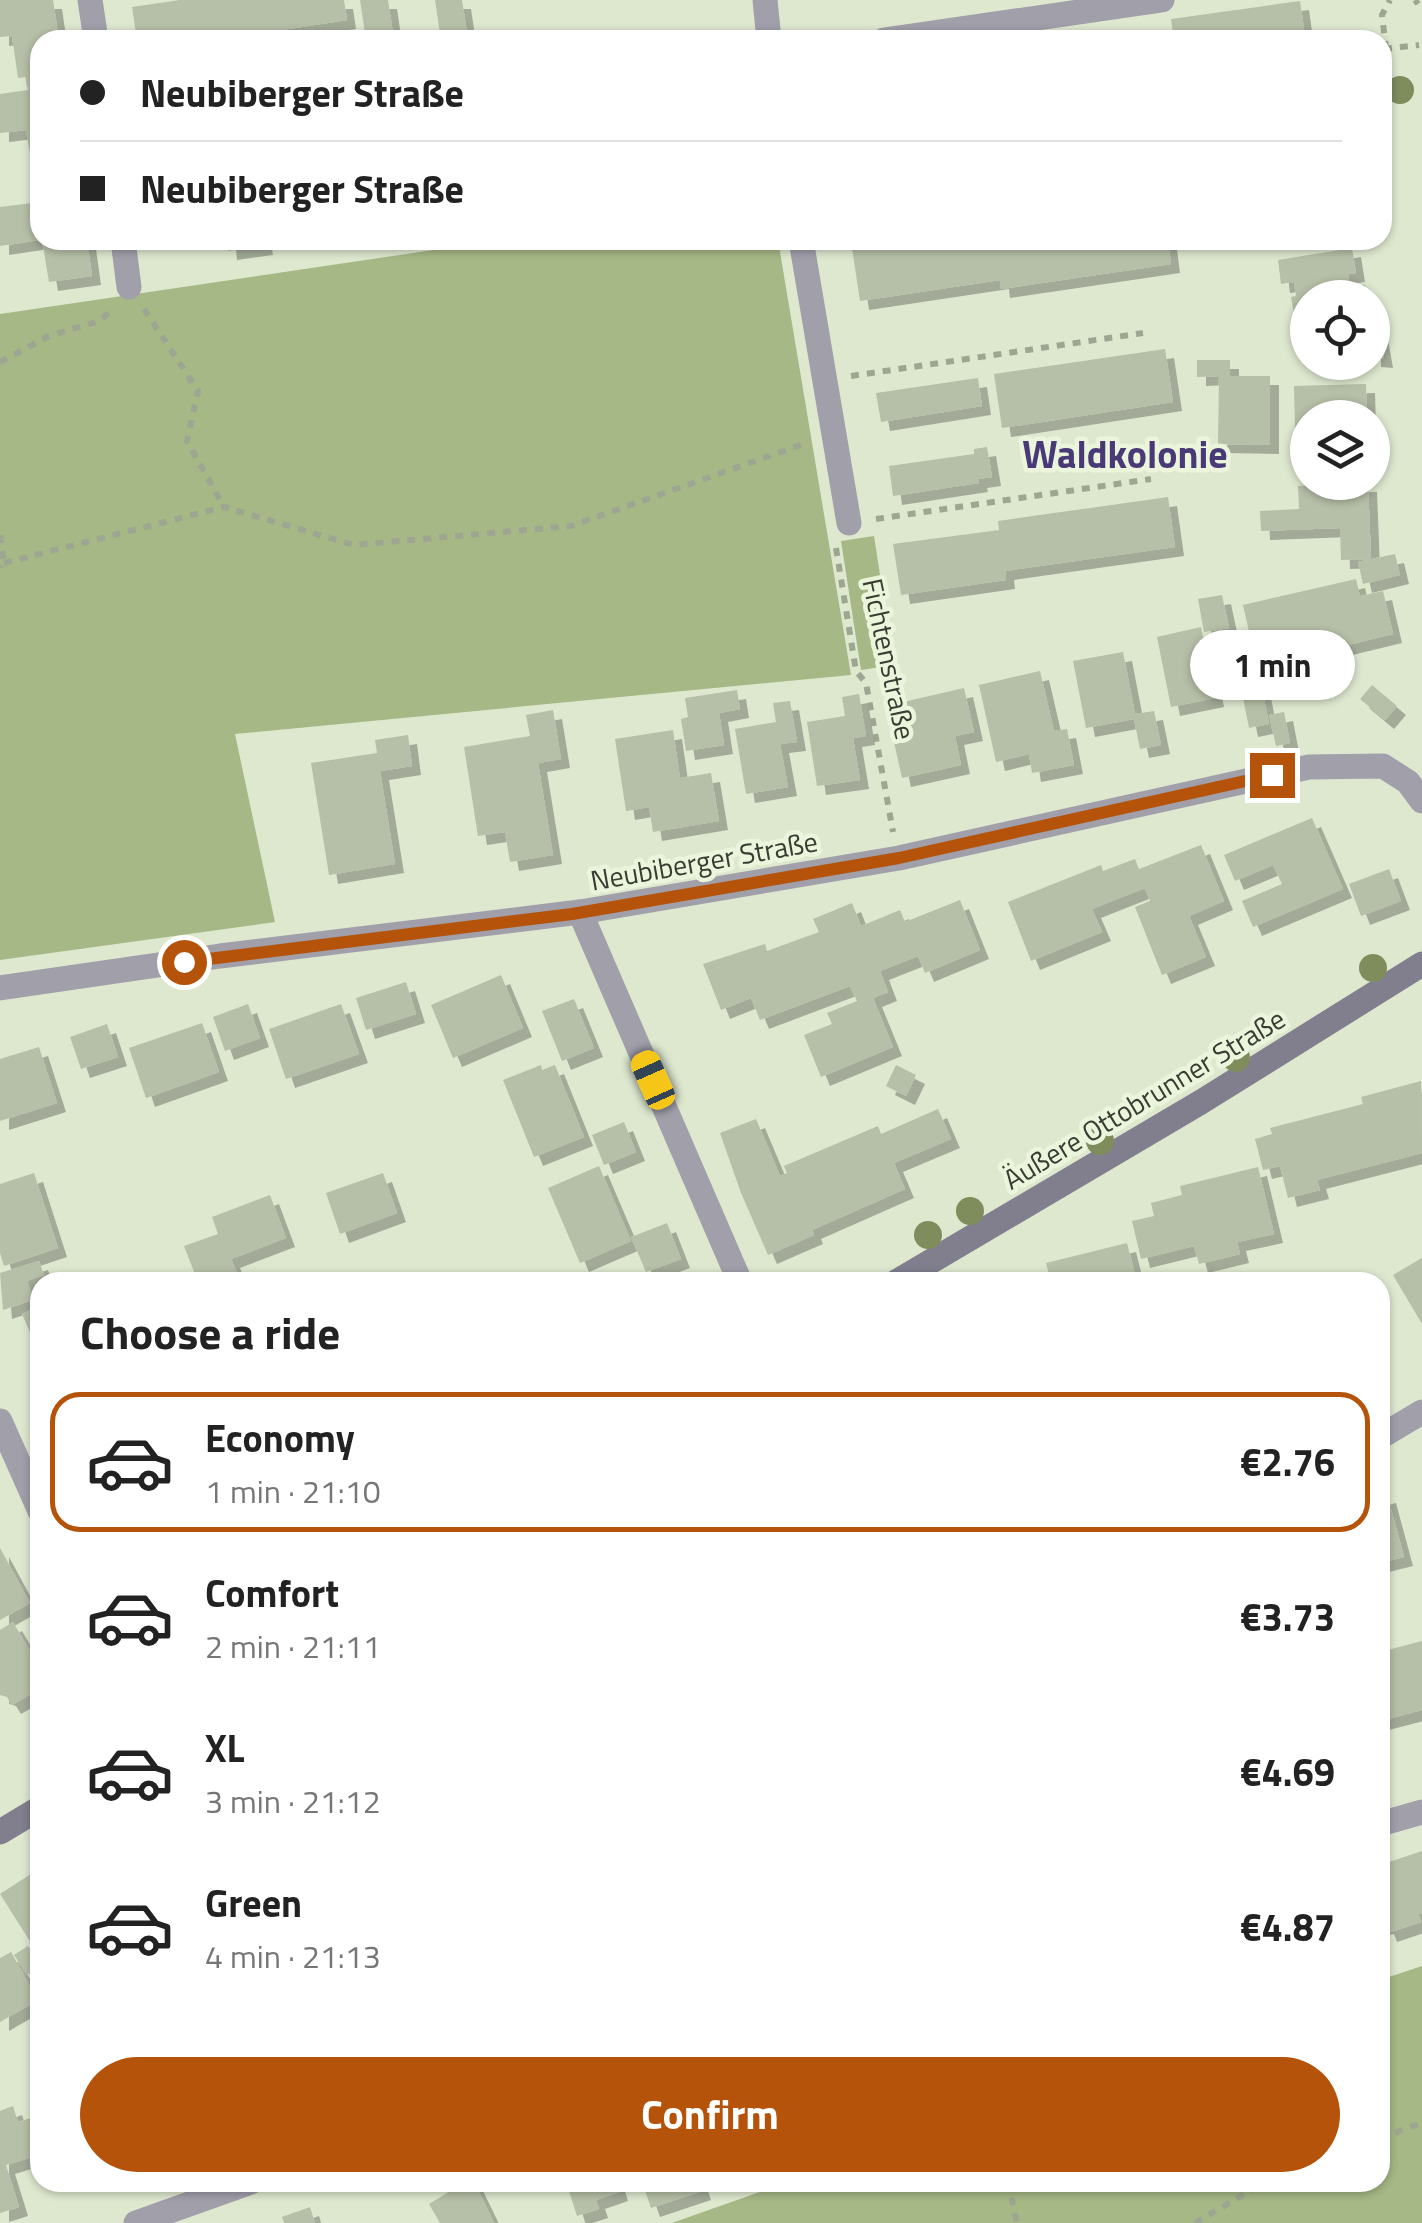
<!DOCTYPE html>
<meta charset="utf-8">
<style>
body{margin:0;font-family:"Titillium Web",sans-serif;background:#f6f6f6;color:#222;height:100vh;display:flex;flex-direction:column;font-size:38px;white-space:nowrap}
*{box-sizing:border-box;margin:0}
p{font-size:32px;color:#767676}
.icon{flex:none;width:55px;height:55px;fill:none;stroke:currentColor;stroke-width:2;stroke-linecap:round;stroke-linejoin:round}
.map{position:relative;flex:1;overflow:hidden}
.side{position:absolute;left:30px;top:1272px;width:1360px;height:920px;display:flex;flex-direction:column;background:#fff;border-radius:30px;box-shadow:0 2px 8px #0004}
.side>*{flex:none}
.banner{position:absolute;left:30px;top:30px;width:1362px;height:220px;border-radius:30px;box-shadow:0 2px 8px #0004;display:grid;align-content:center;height:220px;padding:0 50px;background:#fff}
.controls{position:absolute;left:1290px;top:280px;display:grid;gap:20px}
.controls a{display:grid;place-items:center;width:100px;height:100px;border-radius:50%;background:#fff;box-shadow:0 2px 8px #0004;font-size:50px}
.end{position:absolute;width:45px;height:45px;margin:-22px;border:12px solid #b45309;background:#fff;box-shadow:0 0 0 5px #fff}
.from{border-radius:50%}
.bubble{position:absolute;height:70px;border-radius:35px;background:#fff;box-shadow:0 2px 8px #0004;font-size:32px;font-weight:700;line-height:70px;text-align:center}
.car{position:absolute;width:30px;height:60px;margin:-30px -15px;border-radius:12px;box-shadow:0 0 8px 2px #0007;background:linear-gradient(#f5c518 24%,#345 0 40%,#f5c518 0 76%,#345 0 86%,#f5c518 0)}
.banner b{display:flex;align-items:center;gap:35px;height:95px;font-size:38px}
.banner b+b{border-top:2px solid #e0e0e0}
.banner i{width:25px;height:25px;background:#222}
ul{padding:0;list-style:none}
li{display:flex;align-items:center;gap:30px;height:140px;margin:0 20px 15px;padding:0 30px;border:5px solid transparent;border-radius:30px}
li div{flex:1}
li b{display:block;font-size:38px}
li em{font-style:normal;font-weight:700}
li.current{border-color:#b45309}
li>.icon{width:90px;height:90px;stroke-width:1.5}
h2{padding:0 50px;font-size:45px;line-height:120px}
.button{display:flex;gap:20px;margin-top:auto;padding:20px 50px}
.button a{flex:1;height:115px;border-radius:60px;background:#b45309;color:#fff;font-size:40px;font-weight:700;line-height:115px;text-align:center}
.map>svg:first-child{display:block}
.green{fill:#a6b886}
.building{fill:#b6bfa7;filter:url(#shadow)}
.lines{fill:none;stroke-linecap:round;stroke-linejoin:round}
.path{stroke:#9ea692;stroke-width:6;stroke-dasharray:8 8;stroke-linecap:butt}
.minor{stroke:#a19faa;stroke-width:25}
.tertiary{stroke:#a19faa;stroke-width:25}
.secondary{stroke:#817f8e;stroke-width:25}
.tree{fill:#7f8d5d}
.route{stroke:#b45309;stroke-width:12}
.labels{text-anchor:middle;stroke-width:9;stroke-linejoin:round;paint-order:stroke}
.street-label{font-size:28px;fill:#393c32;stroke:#ebf5dc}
.district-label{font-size:38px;font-weight:bold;fill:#493a77;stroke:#ebf5dc}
</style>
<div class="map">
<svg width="1422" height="2223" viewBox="0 0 1422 2223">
<defs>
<filter id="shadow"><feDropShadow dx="9" dy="9" stdDeviation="0" flood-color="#0004"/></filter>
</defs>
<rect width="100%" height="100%" fill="#dee8cf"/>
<!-- green -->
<path class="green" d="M501,240H778L851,675L235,734L275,922L0,960V314Z
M874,536L894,665L861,670L841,541Z
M1422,1966V2223H672L785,2183L1380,2182V1980Z"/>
<!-- building -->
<path class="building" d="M0,0H53L59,40H40V194L33,172L26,130L0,133V94L28,90L26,77L18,78L12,36L0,37Z
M180,0H344L347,20L243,36L244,40H137L132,7Z
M360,0H388L394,40H366Z
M435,0H462L468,40H441Z
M1300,1L1304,29L1228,40H1174L1171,19Z
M40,202V240L0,246V207Z
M42,240H87L92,276L49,282Z
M227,240H263L264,246L228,251Z
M903,240H1168L1171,264L1001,289L1000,280L860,301L852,248Z
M1352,248L1356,273L1348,274L1350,287L1365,285L1367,298H1308V319L1295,321L1291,297L1296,296L1294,282L1281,284L1278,260Z
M1372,325H1378L1384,359L1372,358Z
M1165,349L1173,402L1002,428L994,374Z
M1197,360H1230V376H1270V445L1218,444L1219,376L1197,377Z
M978,378L982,406L881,422L876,393Z
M1366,384L1367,418H1308V429H1295L1294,386Z
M987,447L992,477L978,479L979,483L893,496L889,466L974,454V449Z
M1368,483L1371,559L1341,560L1340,528L1261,531L1260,511L1299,509L1298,486Z
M1168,497L1175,547L1005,571L1006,580L901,595L893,544L999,530L998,521Z
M1395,554L1400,575L1363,584L1358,562Z
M1356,579L1360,596L1383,591L1393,634L1257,667L1243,605Z
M1222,595L1229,628L1204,632L1198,599Z
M1201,627L1215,698L1171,707L1157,637Z
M1123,652L1135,714L1154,711L1161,745L1140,749L1134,719L1086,728L1073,661Z
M1040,671L1054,731L1067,729L1074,765L1032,773L1029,754L996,762L979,685Z
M1261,684L1269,724L1249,728L1241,688Z
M1372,685L1397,706L1385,720L1360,699Z
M964,688L974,732L955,736L961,765L902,778L886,706Z
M737,690L740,709L719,713L724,745L686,751L681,719L688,717L685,698Z
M859,694L866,736L853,738L860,780L817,786L807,722L845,716L842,697Z
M790,701L797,742L780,744L788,787L746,794L735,729L776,722L773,703Z
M553,710L561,759L538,763L553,855L510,862L505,832L478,836L464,747L530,736L526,715Z
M1284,712L1290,743L1276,746L1269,715Z
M673,730L680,778L711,773L719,821L653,832L649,807L626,811L615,739Z
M408,735L412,766L380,771L395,864L329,875L311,763L377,753L375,740Z
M1312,818L1343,889L1253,927L1242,901L1282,884L1273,865L1235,881L1224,855Z
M1201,845L1224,901L1189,916L1206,957L1162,975L1135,907L1150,901L1145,888L1092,909L1102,932L1031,961L1008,902L1101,865L1103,871L1135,859L1139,869Z
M1389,869L1401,901L1361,916L1349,884Z
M960,900L980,950L925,973L918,956L880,971L888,992L873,998L893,1047L821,1077L804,1035L832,1024L827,1013L857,1001L850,986L760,1020L751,998L721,1010L703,964L765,944L767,951L819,932L813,919L852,903L861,926L900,910L905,922Z
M501,975L523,1028L453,1058L431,1005Z
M406,982L416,1014L366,1030L356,998Z
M574,999L594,1048L562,1061L542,1011Z
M248,1004L260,1038L225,1051L213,1017Z
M341,1004L359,1054L286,1079L269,1029Z
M202,1023L219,1072L146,1098L129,1048Z
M107,1024L118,1057L81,1069L70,1037Z
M39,1047L57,1103L0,1121V1059Z
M541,1065L542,1070L555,1065L584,1137L534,1157L503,1080Z
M896,1065L916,1075L906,1096L886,1086Z
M1421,1081L1422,1153L1317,1180L1320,1190L1288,1198L1280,1166L1263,1170L1255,1139L1272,1134L1270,1128L1363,1104L1361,1097Z
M938,1109L951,1139L894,1163L905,1189L812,1230L814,1235L768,1255L741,1193L720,1133L756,1119L780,1176L787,1173L784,1166L878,1126L881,1134Z
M624,1122L636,1152L604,1165L592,1135Z
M599,1166L631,1241L580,1263L548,1188Z
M1258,1167L1274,1234L1237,1242L1240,1254L1199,1264L1194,1246L1141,1259L1132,1221L1154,1216L1151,1203L1182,1195L1180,1186Z
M34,1173L58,1248L4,1266L0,1253V1184Z
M383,1173L397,1213L340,1234L326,1193Z
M270,1195L286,1238L231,1259L238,1276L220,1282H198L184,1246L218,1234L212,1217Z
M667,1223L681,1259L646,1272L631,1237Z
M1127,1243L1137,1282H1051L1046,1263Z
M1422,1258V1324L1393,1275Z
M39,1261L44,1275L27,1281L33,1300L3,1310L0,1273Z
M40,1306V1355L22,1314Z
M1387,1494L1404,1557L1380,1563V1496Z
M0,1548L30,1603L0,1620Z
M13,1622L40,1668V1689L12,1705L7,1697L0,1695V1630Z
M1422,1641V1710L1380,1721V1652Z
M1422,1851V1913L1418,1914L1421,1922L1388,1933L1385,1925L1380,1926V1865Z
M40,1868V1957L0,1894Z
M28,1946L40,1966L27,1975L14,1955Z
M11,1952L38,2000L0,2022V1958Z
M13,2106L18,2122L40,2115V2180L32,2157L6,2165L19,2207L0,2213V2111Z
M465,2182H474L494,2223H440L429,2204Z
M566,2182H616L619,2192L596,2200L599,2209L577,2216Z
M642,2182H699L702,2191L651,2208Z
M310,2207L315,2223H284L282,2217Z"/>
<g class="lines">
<!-- path -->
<path class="path" d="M1415,0L1418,4
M1384,49L1419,45
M1386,49L1382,15L1390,0
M144,309L198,391L187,441L224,507
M0,362L49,336L99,321L111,311
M851,376L1143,333
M876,519L1151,479
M0,535L4,563L0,567
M836,548L856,671L866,683L893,832
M4,563L224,507L354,545L571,526L806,443
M1380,2138L1422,2123
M1008,2182L1017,2223
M1195,2223L1265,2182"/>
<!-- minor -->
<path class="minor" d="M90,0L96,40
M765,0L769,40
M884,40L1162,0
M123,240L129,287
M801,240L849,523
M580,912L740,1282
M0,1421L40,1511
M1380,1437L1422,1412
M1380,1824L1422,1812
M136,2223L251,2182"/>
<!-- tertiary -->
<path class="tertiary" d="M0,988L220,956L580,912L899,858L1309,767L1383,766L1408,782L1422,801"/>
<!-- secondary -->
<path class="secondary" d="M896,1282L1201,1102L1422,964
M0,1832L40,1808"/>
</g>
<!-- trees -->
<g class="tree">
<circle cx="1400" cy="90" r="14"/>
<circle cx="1373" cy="968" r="14"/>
<circle cx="1236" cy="1058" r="14"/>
<circle cx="1100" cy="1141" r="14"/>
<circle cx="970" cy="1211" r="14"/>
<circle cx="928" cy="1235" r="14"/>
</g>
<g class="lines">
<!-- route -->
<path class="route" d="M184,962L572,914L899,858L1272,775"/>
</g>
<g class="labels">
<!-- street labels -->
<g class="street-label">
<text transform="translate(889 659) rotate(78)" y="10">Fichtenstraße</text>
<text transform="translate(704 861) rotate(-10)" y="10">Neubiberger Straße</text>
<text transform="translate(1144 1099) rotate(-31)" y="10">Äußere Ottobrunner Straße</text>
</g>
<!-- district labels -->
<g class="district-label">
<text x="1125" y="468">Waldkolonie</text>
</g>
</g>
</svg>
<div class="controls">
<a><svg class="icon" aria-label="locate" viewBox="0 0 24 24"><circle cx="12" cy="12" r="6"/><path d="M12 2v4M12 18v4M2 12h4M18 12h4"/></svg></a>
<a><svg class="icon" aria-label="layers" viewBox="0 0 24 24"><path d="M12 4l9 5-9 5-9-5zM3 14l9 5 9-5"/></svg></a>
</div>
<i class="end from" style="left:184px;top:962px"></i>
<i class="end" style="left:1272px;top:775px"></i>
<div class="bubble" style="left:1190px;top:630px;width:165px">1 min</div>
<i class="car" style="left:653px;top:1080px;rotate:336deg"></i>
<div class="banner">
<b><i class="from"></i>Neubiberger Straße</b>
<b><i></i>Neubiberger Straße</b>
</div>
<section class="side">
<h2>Choose a ride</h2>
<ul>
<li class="current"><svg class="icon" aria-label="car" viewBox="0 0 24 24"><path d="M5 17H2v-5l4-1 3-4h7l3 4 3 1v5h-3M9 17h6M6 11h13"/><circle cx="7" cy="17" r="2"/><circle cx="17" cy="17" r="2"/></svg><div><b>Economy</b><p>1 min · 21:10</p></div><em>€2.76</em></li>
<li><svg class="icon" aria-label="car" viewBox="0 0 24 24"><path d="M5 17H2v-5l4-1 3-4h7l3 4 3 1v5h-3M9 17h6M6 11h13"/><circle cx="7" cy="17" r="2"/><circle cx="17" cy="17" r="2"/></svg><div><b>Comfort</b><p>2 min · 21:11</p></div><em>€3.73</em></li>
<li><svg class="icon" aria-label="car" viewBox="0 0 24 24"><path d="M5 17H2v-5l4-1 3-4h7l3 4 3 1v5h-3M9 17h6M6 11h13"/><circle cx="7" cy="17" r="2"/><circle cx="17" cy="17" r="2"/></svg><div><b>XL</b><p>3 min · 21:12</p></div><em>€4.69</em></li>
<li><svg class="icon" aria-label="car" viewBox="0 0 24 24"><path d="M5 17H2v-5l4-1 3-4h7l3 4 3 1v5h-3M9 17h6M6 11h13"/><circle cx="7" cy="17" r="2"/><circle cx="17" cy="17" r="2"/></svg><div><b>Green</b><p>4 min · 21:13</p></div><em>€4.87</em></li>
</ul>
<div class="button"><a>Confirm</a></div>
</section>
</div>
